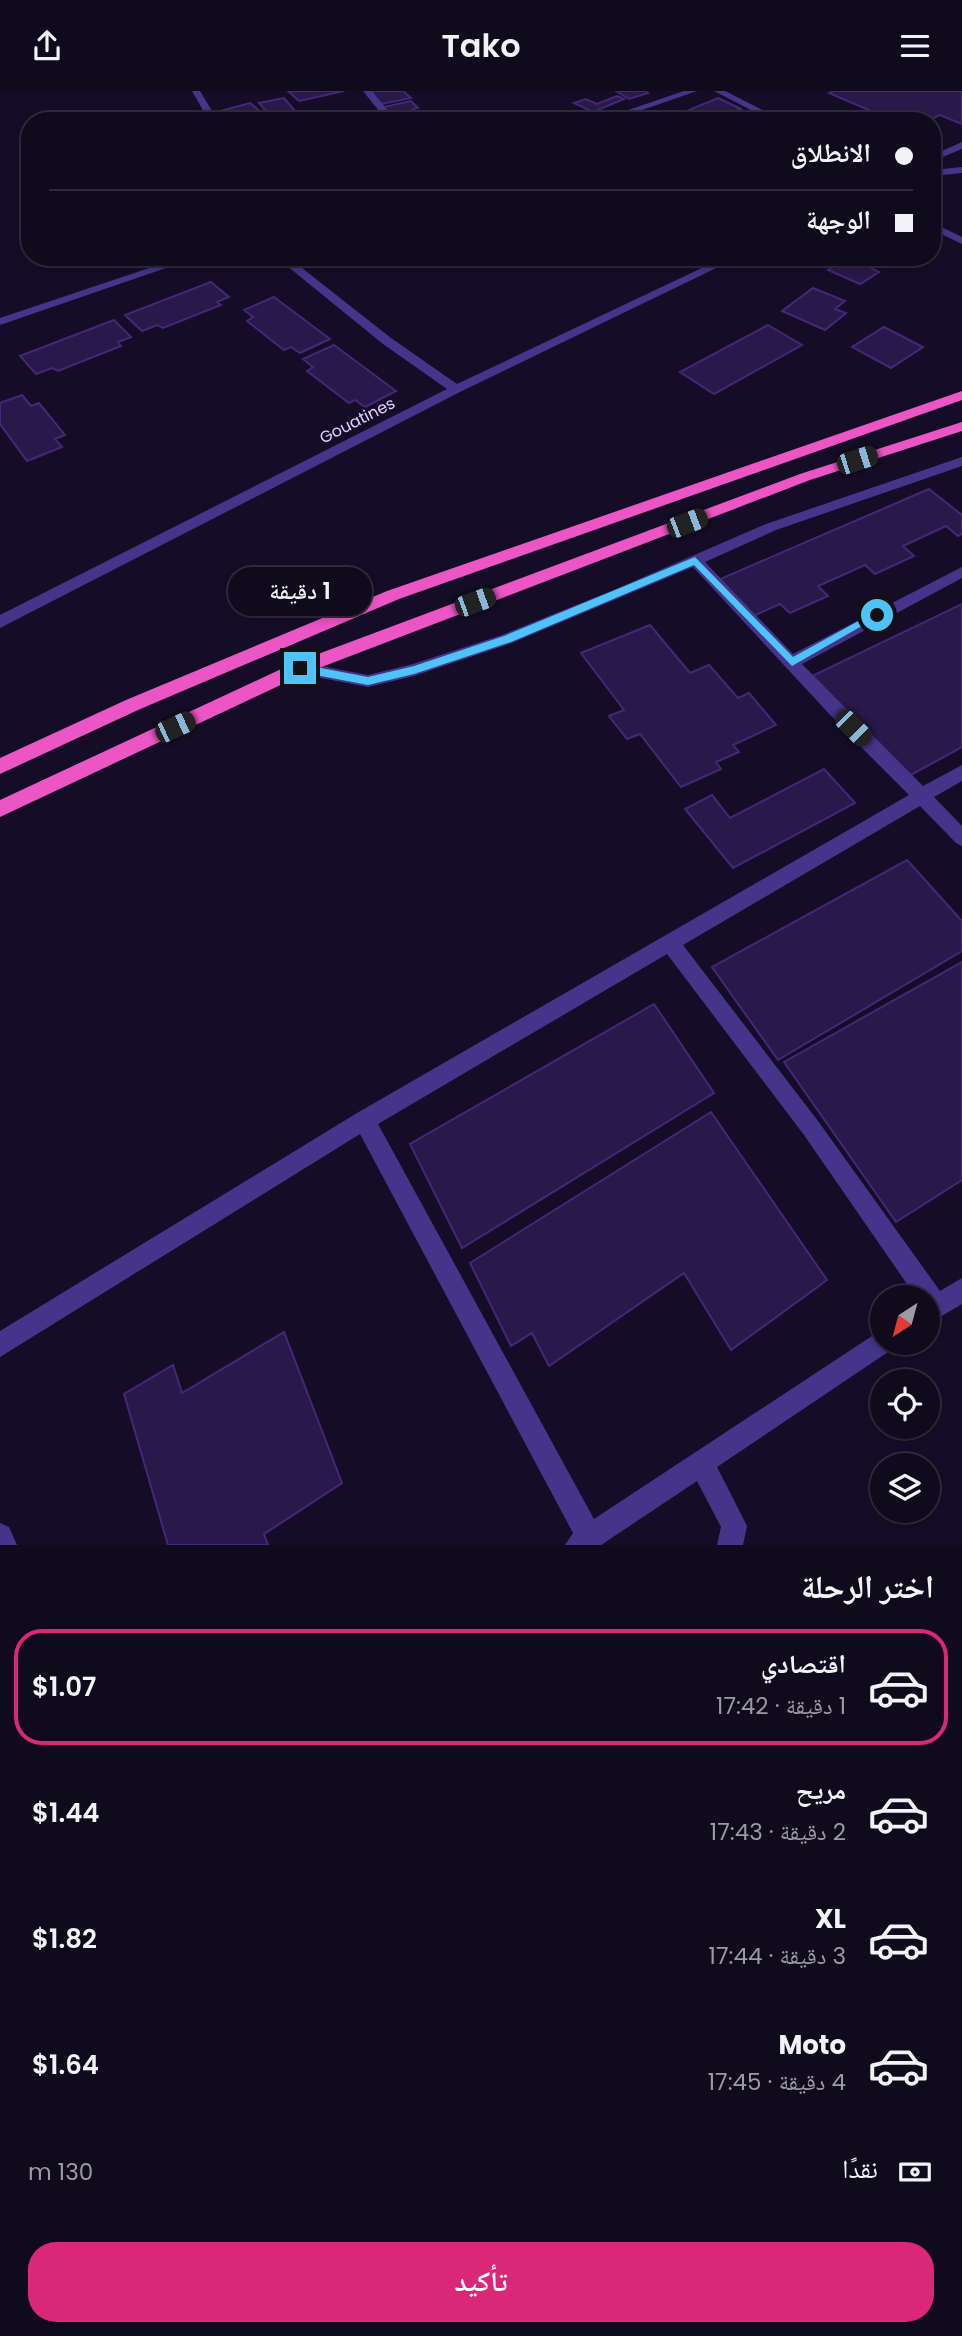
<!DOCTYPE html>
<html lang="ar">
<meta charset="utf-8">
<style>
body{margin:0;font-family:Poppins,"Noto Naskh Arabic",sans-serif;background:#1e182a;color:#f1f3f6;direction:rtl;height:100vh;display:flex;flex-direction:column;font-size:26px;white-space:nowrap}
*{box-sizing:border-box;margin:0}
p{font-size:23px;color:#9c9aa4}
.icon{flex:none;width:38px;height:38px;fill:none;stroke:currentColor;stroke-width:2;stroke-linecap:round;stroke-linejoin:round}
.map{position:relative;height:1454px;overflow:hidden;direction:ltr}
.panel{display:flex;flex-direction:column;background:#100a1d;flex:1}
.panel>*{flex:none}
.top-card{position:absolute;left:21px;top:21px;width:920px;height:154px;border-radius:28px;box-shadow:0 4px 10px #0003,0 0 0 2px #302b3b;direction:rtl;display:grid;align-content:center;height:154px;padding:0 28px;background:#100a1d}
.needle{width:46px;rotate:216deg}
.tools{position:absolute;left:870px;top:1194px;display:grid;gap:14px}
.tools a{display:grid;place-items:center;width:70px;height:70px;border-radius:50%;background:#100a1d;box-shadow:0 4px 10px #0003,0 0 0 2px #302b3b;font-size:35px}
.end{position:absolute;width:32px;height:32px;margin:-16px;border:9px solid #4fc3f7;background:#111;box-shadow:0 0 0 4px #111}
.from{border-radius:50%}
.bubble{position:absolute;height:49px;border-radius:24px;background:#100a1d;box-shadow:0 4px 10px #0003,0 0 0 2px #302b3b;font-size:23px;font-weight:600;line-height:49px;text-align:center;direction:rtl}
.car{position:absolute;width:21px;height:42px;margin:-21px -10px;border-radius:9px;box-shadow:0 0 5px 2px #0007;background:linear-gradient(#222 24%,#8ab4d8 0 40%,#222 0 76%,#8ab4d8 0 86%,#222 0)}
.top-card b{display:flex;align-items:center;gap:24px;height:66px;font-size:26px}
.top-card b+b{border-top:2px solid #302b3b}
.top-card i{width:18px;height:18px;background:#f1f3f6}
ul{padding:0;list-style:none}
li{display:flex;align-items:center;gap:21px;height:116px;margin:0 14px 10px;padding:0 14px;border:4px solid transparent;border-radius:28px}
li div{flex:1}
li b{display:block;font-size:26px}
li em{font-style:normal;font-weight:600}
li.active{border-color:#db2777}
li>.icon{width:63px;height:63px;stroke-width:1.5}
h2{padding:0 28px;font-size:32px;line-height:84px}
.pay{display:flex;align-items:center;gap:18px;height:77px;padding:0 28px;font-size:26px}
.pay p{margin-inline-start:auto}
.cta{display:flex;gap:14px;margin-top:auto;padding:14px 28px}
.cta a{flex:1;height:80px;border-radius:28px;background:#db2777;color:#fff;font-size:28px;font-weight:600;line-height:80px;text-align:center}
header{display:flex;justify-content:space-between;align-items:center;height:91px;padding:0 28px;background:#100a1d;font-size:32px;font-weight:600}
.map>svg:first-child{display:block}
.building{fill:#29184a;stroke:#432877;stroke-width:2}
.lines{fill:none;stroke-linecap:round;stroke-linejoin:round}
.minor{fill:#44358a;fill-rule:evenodd}
.tertiary{fill:#44358a;fill-rule:evenodd}
.trunk{fill:#ec55c4;fill-rule:evenodd}
.route{fill:#4fc3f7}
.labels{text-anchor:middle;stroke-width:5;stroke-linejoin:round;paint-order:stroke}
.far-street-label{font-size:16px;fill:#dfd4ff;stroke:#150d27}
</style>
<header><svg class="icon" aria-label="menu" viewBox="0 0 24 24"><path d="M4 6h16M4 12h16M4 18h16"/></svg>Tako<svg class="icon" aria-label="share" viewBox="0 0 24 24"><path d="M12 15V3M7 8l5-5 5 5M5 13v7h14v-7"/></svg></header>
<div class="map">
<svg width="962" height="1454" viewBox="0 0 962 1454">
<rect width="100%" height="100%" fill="#150d27"/>
<!-- building -->
<path class="building" d="M288,0H344L299,10Z
M369,0H403L411,7L382,13Z
M616,0H645L648,2L629,8Z
M833,0H962V33L940,24L926,30H894L829,2Z
M617,5L624,8L593,21L574,12L586,8L597,13Z
M284,7L301,27L274,30L259,12Z
M718,7L741,18L712,29L689,19Z
M411,10L418,17L413,18L424,30H391L379,17Z
M250,12L271,30H236L224,19Z
M648,166H685L667,176Z
M825,166H871L881,171L871,177L879,181L860,193L828,179L838,172Z
M211,191L229,206L217,211L221,214L163,237L157,234L142,240L125,224Z
M813,197L845,210L835,218L846,222L825,239L782,220Z
M274,206L330,248L300,262L291,256L284,259L247,230L253,226L244,219Z
M114,229L131,246L118,251L121,255L58,280L52,277L36,283L20,265Z
M768,234L802,254L714,303L680,281Z
M884,236L923,256L891,277L852,256Z
M334,254L396,300L365,316L355,309L349,312L307,280L313,276L303,268Z
M22,304L31,315L39,312L65,344L55,348L62,356L27,370L0,333V312Z
M929,398L962,424V443L958,445L946,435L903,455L914,465L875,483L865,474L818,495L828,505L790,522L780,513L753,525L718,489Z
M962,513V656L909,685L812,585Z
M650,534L690,582L709,574L738,607L749,602L776,634L733,654L739,661L716,671L721,678L681,696L640,643L627,648L609,625L624,619L581,562Z
M824,678L855,712L733,777L685,718L712,704L730,727Z
M907,769L962,830V860L778,969L712,876Z
M962,871V1089L896,1131L784,971Z
M654,913L714,1002L462,1157L410,1053Z
M711,1021L827,1189L731,1259L684,1182L549,1275L532,1242L511,1255L470,1172Z
M284,1241L342,1392L264,1443L268,1454H168L124,1303L173,1274L182,1302Z"/>
<g class="lines">
<!-- minor -->
<path class="minor" d="M192,0H200L218,30H209Z
M363,0H372L396,30H387Z
M684,0H697L610,30H596Z
M714,0H725L784,30H772Z
M962,51V58L933,70V64Z
M962,76V82L933,85V79Z
M933,132L962,146V153L933,139Z
M182,166H198L0,234V227Z
M276,166H288L391,247L457,293L725,166H739L460,301L0,537V524L447,298L383,253Z
M962,366V375L776,439L705,471L793,563L962,476V487L802,573L923,695L962,674V690L934,706L962,735V755L956,752L920,715L683,854L818,1030L940,1200L962,1187V1213L928,1233V1206H916L804,1044L667,863L378,1033L594,1428L875,1243L882,1240V1251H895L891,1259L717,1376L747,1435L743,1454H717L721,1436L697,1390L601,1454H565L573,1442L360,1043L0,1266V1240L357,1022L909,704L847,642L693,476L512,552L414,585L368,596L300,583L294,581L292,577L294,573L300,571L368,584L413,573L502,544L616,498L766,433Z"/>
<!-- tertiary -->
<path class="tertiary" d="M0,1432L9,1436L17,1454H0Z"/>
<!-- trunk -->
<path class="trunk" d="M962,300V309L399,508L138,619L0,683V667L126,609L387,500Z
M962,331V340L810,389L306,582L0,726V709L294,572L800,383Z"/>
</g>
<!-- route -->
<path class="route" d="M695,466L793,566L873,522L881,524L792,575L694,474L511,551L414,583L368,594L300,581L295,577L300,573L368,586L414,575L504,545Z"/>
<g class="labels">
<!-- far-street labels -->
<g class="far-street-label">
<text transform="translate(357 329) rotate(-27)" y="6">Gouatines</text>
</g>
</g>
</svg>
<div class="tools">
<a><svg class="needle" viewBox="-14 -14 28 28"><path d="M0-13l5 13h-10z" fill="#e53935"/><path d="M0 13l5-13h-10z" fill="#9c9aa4"/></svg></a>
<a><svg class="icon" aria-label="locate" viewBox="0 0 24 24"><circle cx="12" cy="12" r="6"/><path d="M12 2v4M12 18v4M2 12h4M18 12h4"/></svg></a>
<a><svg class="icon" aria-label="layers" viewBox="0 0 24 24"><path d="M12 4l9 5-9 5-9-5zM3 14l9 5 9-5"/></svg></a>
</div>
<i class="end from" style="left:877px;top:524px"></i>
<i class="end" style="left:300px;top:577px"></i>
<div class="bubble" style="left:228px;top:476px;width:144px">1 دقيقة</div>
<i class="car" style="left:857px;top:369px;rotate:72deg"></i>
<i class="car" style="left:687px;top:432px;rotate:69deg"></i>
<i class="car" style="left:475px;top:511px;rotate:70deg"></i>
<i class="car" style="left:175px;top:636px;rotate:65deg"></i>
<i class="car" style="left:853px;top:637px;rotate:135deg"></i>
<div class="top-card">
<b><i class="from"></i>الانطلاق</b>
<b><i></i>الوجهة</b>
</div>
</div>
<section class="panel">
<h2>اختر الرحلة</h2>
<ul>
<li class="active"><svg class="icon" aria-label="car" viewBox="0 0 24 24"><path d="M5 17H2v-5l4-1 3-4h7l3 4 3 1v5h-3M9 17h6M6 11h13"/><circle cx="7" cy="17" r="2"/><circle cx="17" cy="17" r="2"/></svg><div><b>اقتصادي</b><p>1 دقيقة · 17:42</p></div><em>$1.07</em></li>
<li><svg class="icon" aria-label="car" viewBox="0 0 24 24"><path d="M5 17H2v-5l4-1 3-4h7l3 4 3 1v5h-3M9 17h6M6 11h13"/><circle cx="7" cy="17" r="2"/><circle cx="17" cy="17" r="2"/></svg><div><b>مريح</b><p>2 دقيقة · 17:43</p></div><em>$1.44</em></li>
<li><svg class="icon" aria-label="car" viewBox="0 0 24 24"><path d="M5 17H2v-5l4-1 3-4h7l3 4 3 1v5h-3M9 17h6M6 11h13"/><circle cx="7" cy="17" r="2"/><circle cx="17" cy="17" r="2"/></svg><div><b>XL</b><p>3 دقيقة · 17:44</p></div><em>$1.82</em></li>
<li><svg class="icon" aria-label="car" viewBox="0 0 24 24"><path d="M5 17H2v-5l4-1 3-4h7l3 4 3 1v5h-3M9 17h6M6 11h13"/><circle cx="7" cy="17" r="2"/><circle cx="17" cy="17" r="2"/></svg><div><b>Moto</b><p>4 دقيقة · 17:45</p></div><em>$1.64</em></li>
</ul>
<div class="pay"><svg class="icon" aria-label="cash" viewBox="0 0 24 24"><path d="M3 7h18v10H3z"/><circle cx="12" cy="12" r="2"/></svg>نقدًا<p>130 m</p></div>
<div class="cta"><a>تأكيد</a></div>
</section>
